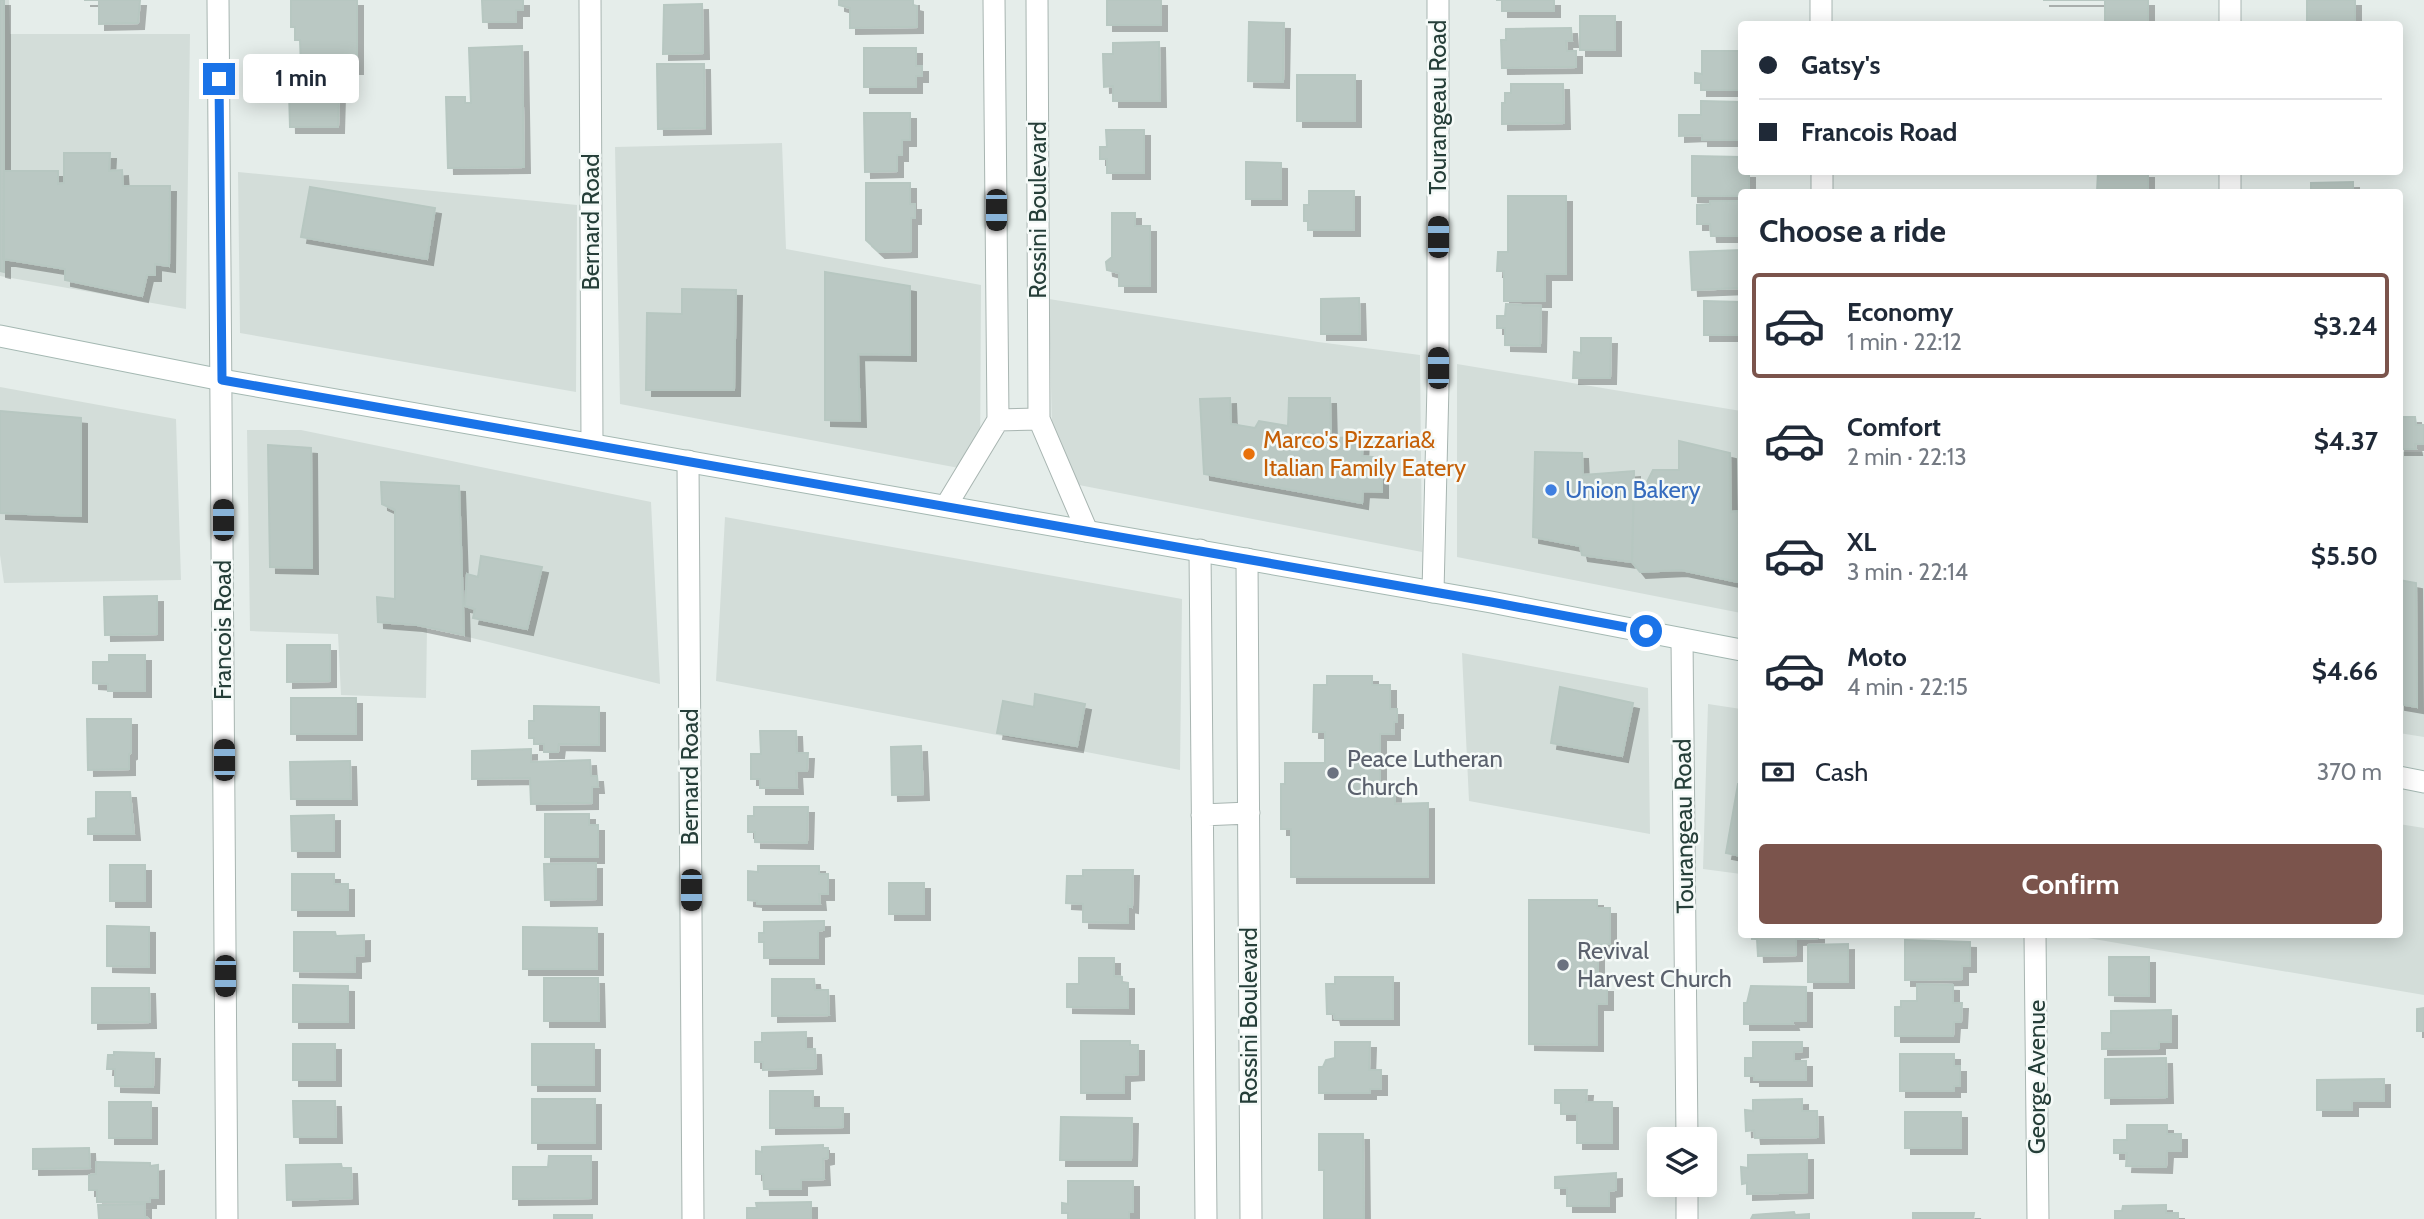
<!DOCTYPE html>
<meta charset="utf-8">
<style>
body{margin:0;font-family:Cabin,sans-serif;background:#f6f6f7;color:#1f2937;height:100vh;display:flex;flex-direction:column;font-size:26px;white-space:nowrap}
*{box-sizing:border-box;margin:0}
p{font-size:23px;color:#747a83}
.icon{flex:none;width:38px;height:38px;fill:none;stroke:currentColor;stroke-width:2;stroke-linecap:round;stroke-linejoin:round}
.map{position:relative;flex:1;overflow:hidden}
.sheet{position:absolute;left:1738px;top:189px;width:665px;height:749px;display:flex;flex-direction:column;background:#fff;border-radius:7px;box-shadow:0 4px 18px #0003}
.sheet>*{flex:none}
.top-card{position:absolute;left:1738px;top:21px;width:665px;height:154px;border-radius:7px;box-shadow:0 4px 18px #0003;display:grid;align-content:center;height:154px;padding:0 21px;background:#fff}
.tools{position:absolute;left:1647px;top:1127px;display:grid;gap:14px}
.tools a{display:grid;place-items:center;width:70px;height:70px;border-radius:7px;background:#fff;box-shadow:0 4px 18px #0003;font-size:35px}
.end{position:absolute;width:32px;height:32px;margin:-16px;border:9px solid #1a73e8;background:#fff;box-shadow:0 0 0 4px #fff}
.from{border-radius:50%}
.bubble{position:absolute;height:49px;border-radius:7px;background:#fff;box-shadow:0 4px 18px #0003;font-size:23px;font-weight:800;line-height:49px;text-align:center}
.car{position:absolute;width:21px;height:42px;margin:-21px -10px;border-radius:9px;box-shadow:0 0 5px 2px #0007;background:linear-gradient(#222 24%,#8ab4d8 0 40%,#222 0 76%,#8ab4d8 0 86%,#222 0)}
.top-card b{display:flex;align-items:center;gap:24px;height:66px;font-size:26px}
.top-card b+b{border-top:2px solid #e0e1e3}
.top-card i{width:18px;height:18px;background:#1f2937}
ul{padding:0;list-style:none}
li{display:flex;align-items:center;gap:21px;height:105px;margin:0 14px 10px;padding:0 7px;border:4px solid transparent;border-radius:7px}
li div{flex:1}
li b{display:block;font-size:26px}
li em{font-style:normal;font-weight:800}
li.active{border-color:#7b544c}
li>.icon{width:63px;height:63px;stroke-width:1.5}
h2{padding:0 21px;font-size:32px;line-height:84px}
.pay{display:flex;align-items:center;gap:18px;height:77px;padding:0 21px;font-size:26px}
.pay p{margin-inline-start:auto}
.cta{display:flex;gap:14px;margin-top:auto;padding:14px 21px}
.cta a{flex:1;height:80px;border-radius:7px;background:#7b544c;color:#fff;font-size:28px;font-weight:800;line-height:80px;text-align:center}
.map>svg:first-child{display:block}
.built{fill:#d3ddd9}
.building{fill:#bac8c3;stroke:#b7c7c1;stroke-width:2;filter:url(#shadow)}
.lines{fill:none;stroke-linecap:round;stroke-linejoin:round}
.minor-casing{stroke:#a8b5b1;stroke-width:23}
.secondary-casing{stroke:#a4b8b2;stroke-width:23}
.minor{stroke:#fff;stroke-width:21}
.secondary{stroke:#fff;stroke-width:21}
.route{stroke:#1a73e8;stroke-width:9}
.food-dot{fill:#e8710a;stroke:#f5faf8;stroke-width:2.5}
.shop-dot{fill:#3f7fe0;stroke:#f5faf8;stroke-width:2.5}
.worship-dot{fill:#6b7280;stroke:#f5faf8;stroke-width:2.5}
.labels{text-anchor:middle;stroke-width:5;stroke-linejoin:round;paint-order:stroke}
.street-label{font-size:24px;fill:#253e38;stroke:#f5faf8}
.food-label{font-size:24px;fill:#c56008;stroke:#f5faf8;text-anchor:start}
.shop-label{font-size:24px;fill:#366cbe;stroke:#f5faf8;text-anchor:start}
.worship-label{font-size:24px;fill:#5b616d;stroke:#f5faf8;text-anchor:start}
</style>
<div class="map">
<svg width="2424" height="1219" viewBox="0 0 2424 1219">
<defs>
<filter id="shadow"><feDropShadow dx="6" dy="6" stdDeviation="0" flood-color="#0004"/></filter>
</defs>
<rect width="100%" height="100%" fill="#e5edea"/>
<!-- built -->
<path class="built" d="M0,0H9L10,34H190L186,309L0,276Z
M782,143L786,249L981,285L980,472L620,404L615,147Z
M238,172L577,205L576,392L240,333Z
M1049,299L1318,342L1420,355L1422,552L1079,485L1052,430Z
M1457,364L1741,411V613L1457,557Z
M0,387L176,419L181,580L4,583L0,555Z
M247,430H301L651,502L660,684L427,627L426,698L341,695L338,634L250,631Z
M2399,452H2424V737L2399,733Z
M725,517L1182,599L1180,770L716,681Z
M1462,653L1648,688L1650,834L1469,801Z
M1708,704L1741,709V874L1703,869Z
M2399,824L2424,828V995L2070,935L2399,934Z"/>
<!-- building -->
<path class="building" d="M0,0H4V272L0,271Z
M84,0H140L138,23L99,24V0Z
M291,0H357V68H301L300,40H295V27H291Z
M482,0H523V10H516V22H483Z
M839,0H913V5L917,6V27L850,28V8L839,5Z
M1107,0H1161V25H1107Z
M1496,0H1554V11H1502V0Z
M2043,0H2148V24H2105V0Z
M2307,0H2355V24H2307Z
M702,4L703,53L663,54L664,5Z
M1580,16H1615V50H1580Z
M1249,22L1284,23L1283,82L1248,81Z
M1571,28L1572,41H1566L1567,51H1576V67L1502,68L1501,40H1506V29Z
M1159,42L1160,101H1113V86L1104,87L1103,54H1113V43Z
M522,46L524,167L448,168L446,97H465V103H471L469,48Z
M864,48H916V66H922V76H916V87H864Z
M1702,51H1741V90H1701V83H1695V73L1702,74Z
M657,64H704L705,128L658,129Z
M1297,75H1355V121H1297Z
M1511,84H1563L1564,123L1502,124V103H1505V93H1511Z
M289,91H339L338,127H290Z
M1701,101L1741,102V140H1702V135L1679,136V115H1701Z
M864,113H910V140H902V155H897V171L865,172Z
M1106,130H1144V173H1107V159H1100V147H1107Z
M64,153H110L109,171L122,170L123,186H170L169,266L155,264V275H147L142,296L65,280V269L3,259L4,171H58V184L64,183Z
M1692,156L1741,157V172H1749V192H1741V196H1692Z
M1246,162L1281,163V199H1246Z
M2098,172H2148V192H2097Z
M2353,182V192H2311V183Z
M866,183H910V204H915V218H911V251L879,252L866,240Z
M310,187L435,208L427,259L301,237Z
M1309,191H1354V230H1308V221H1304V205H1309Z
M1508,196H1566V274H1545V301H1504V271H1497L1498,252H1508Z
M1710,201H1741V236H1711L1710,224H1697V205L1710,204Z
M1112,213H1135V226H1150V286H1119V273L1107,270L1106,262L1112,257Z
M1741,250V288L1692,290L1690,252Z
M825,272L910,286V355L858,354L860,421L825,420Z
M682,289L736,290L734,390H646L647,313L682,314Z
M1359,298L1360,334H1321V299Z
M1704,301L1741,302V335H1704Z
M1506,304L1541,306L1540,346L1505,345V328H1497V316H1505Z
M1581,338H1611L1610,378H1573L1574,352L1581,353Z
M1230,398L1231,424L1255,428L1259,421L1288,426L1289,398H1330L1331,438L1363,437L1362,456L1382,458V492L1363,491L1362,503L1204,474L1200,399Z
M0,411L81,418V516L0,513Z
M2399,417H2415L2416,425H2424V444H2415L2416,449H2399Z
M1679,441L1730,453L1731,512L1739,511L1738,582L1681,570L1640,572L1632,562L1634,488H1644L1653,470H1679Z
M268,445L311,448L312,568L270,567Z
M1535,452L1582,453L1583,475L1634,471L1632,562L1582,555L1580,546L1533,537Z
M381,482L459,486L464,635L417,625L378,622L377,597L395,599V510L382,504Z
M481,556L542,567L527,629L473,618L475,609L465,606L467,574L478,577Z
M2399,580L2416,583L2417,707L2399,704Z
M157,596V634L105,635L104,597Z
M287,645H330V681L287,682Z
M109,655H145V691H108V684L93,683V662H109Z
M1327,676H1372V685H1390V709H1397V722H1394V734H1380V785H1395V804L1428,803V877H1291V829H1281V784H1285V763H1325V732H1313L1314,685H1327Z
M1560,687L1633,703L1622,756L1551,743Z
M1035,694L1085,704L1077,746L997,733L1003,701L1034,707Z
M291,698H356V734H291Z
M534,706L599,707V745L559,744L558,752H544V744H534V738H529V721H534Z
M87,719H131V753L129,754V769L88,770Z
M760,731H796L797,753H808L807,771H796L797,788H760V779H751V754H761Z
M921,746L923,794L892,795L891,747Z
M531,749V762L590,760L591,776H597L598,787H592V803L531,804L530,778L472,779V751Z
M350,761L351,799H291L290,762Z
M1738,784H1741V856L1726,853Z
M96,792H130L134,834H88V819L96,818Z
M754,807H808L807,843L755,842V832H748V816H754Z
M545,814H589V825H598V857H545Z
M334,815V851H292L291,816Z
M596,863V899L545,900L544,864Z
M110,865H145V901H110Z
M758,866H819V874H828V894H819L820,904H757V901L748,900V871L758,872Z
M1083,870H1133L1132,907L1128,906V923L1083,922V904L1066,903L1067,876H1083Z
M292,874H334V884H348V910H292Z
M889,883H924V914H889Z
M1529,900H1597V908H1610V944H1598V986H1607V1004H1597V1045L1529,1044Z
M824,921V930L818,931V958H764V942H759V933H764V922Z
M107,926L149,927V967L107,966Z
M523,927L597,928V969H523Z
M294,932H335L336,936L364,935V955L355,956V972L294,971Z
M1752,934H1818V938L1796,939V955L1758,956L1757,939H1752Z
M1905,940L1970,942V966H1962V979L1905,980Z
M1848,944V982H1808V945Z
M2109,957H2149V996L2109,995Z
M1079,958H1114V976L1122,977V983H1128V1008L1067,1007V984H1079Z
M1335,977H1393V1019H1335L1334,1014H1327L1326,984H1335Z
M544,978H598L599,1021H544Z
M772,979H814L815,990H828L829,1015L772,1016Z
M1917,984L1953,985V1003H1962L1961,1022H1954L1953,1036H1895V1007H1901V1001H1917Z
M293,985L348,986V1022H293Z
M1751,986L1806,987V1021H1792L1793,1024H1744V1003H1747Z
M92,988H149L150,1022L92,1023Z
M2424,1008V1031H2417V1009Z
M2171,1010V1042H2159V1048L2102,1049V1033H2111V1011Z
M806,1032V1049H815L816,1068L763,1070V1062H755V1042H762V1033Z
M1081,1041H1130V1045H1138V1074L1124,1075V1093H1081Z
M1335,1042H1370L1369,1070H1381V1089H1370V1093H1319V1067H1323L1326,1060L1335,1058Z
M1753,1042H1802V1051L1794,1052V1061H1806V1080H1754V1076H1745V1058H1753Z
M293,1044H335V1080H293Z
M532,1044H594V1085H532Z
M114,1052L154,1053L153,1087L115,1086V1069H107L108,1055H114Z
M1900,1054H1954V1066H1960V1086H1954V1091H1900Z
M2166,1058L2167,1097L2105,1098V1059Z
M2384,1079V1101H2352V1110H2317V1080Z
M1555,1090H1587L1586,1102H1612V1143H1577V1114H1561V1103H1555Z
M770,1091H813V1108H843V1127L770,1128Z
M532,1099H595V1143H532Z
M1802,1099V1111H1817L1818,1137L1755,1138L1754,1130L1746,1131L1745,1110L1753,1111V1100Z
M293,1101H335L336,1137H294Z
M109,1102H151V1138H109Z
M1905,1112H1961V1148H1905Z
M1061,1117L1132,1118L1131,1160H1060Z
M2127,1125H2167V1134H2181V1151H2167L2166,1167L2126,1166L2127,1153H2114V1140H2127Z
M1319,1134H1363L1364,1219H1324V1170H1319Z
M823,1145V1148H828V1158L823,1159L824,1179L801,1180V1189H764L763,1174H756V1151L762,1152V1147Z
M89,1148L90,1168L33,1169V1149Z
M1807,1154V1192L1747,1194V1183L1742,1184L1741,1167L1748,1168V1155Z
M549,1156H591V1198L513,1199V1167H548Z
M96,1162L150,1163V1166L158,1165V1198H150V1202H97V1190H89V1175L96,1174Z
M341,1164L342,1168H351L352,1198L287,1200L286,1165Z
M1616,1173V1190L1609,1191V1206H1567V1188H1555V1177Z
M1068,1181H1133V1212H1129V1219H1068V1213H1062V1203L1068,1204Z
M811,1202V1219H747V1208H757L756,1203Z
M145,1204V1216L148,1219H99L98,1205Z
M2166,1205V1213H2178V1219H2115V1211H2122L2123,1206Z
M1794,1212L1795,1215L1809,1214V1219H1751L1753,1215Z
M1913,1213H1974L1973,1219H1913Z
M554,1215H592V1219H554Z"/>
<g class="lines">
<defs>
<path id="minor" d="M218,0L227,1219
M590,0L592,444
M1037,0L1039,419L1087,531
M1821,0V24
M2230,24V0
M1822,172V192
M2230,192V172
M998,420L1039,419
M688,461L693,1219
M946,506L998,420L994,0
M1200,550L1206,1219
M1247,559L1251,1219
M1433,592L1438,385V0
M1682,639L1687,1139
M1202,815L1249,813
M2035,934L2038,1219
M1687,1185V1219"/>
<path id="secondary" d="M0,336L222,380L1491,602L1741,650
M2399,777L2424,782"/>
</defs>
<!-- minor casing -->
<use href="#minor" class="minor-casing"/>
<!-- secondary casing -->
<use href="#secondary" class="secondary-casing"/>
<!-- minor -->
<use href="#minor" class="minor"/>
<!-- secondary -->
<use href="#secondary" class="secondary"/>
</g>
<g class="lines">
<!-- route -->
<path class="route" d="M219,79L222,380L1491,602L1646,631"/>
</g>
<!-- markers -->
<circle class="food-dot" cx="1249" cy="454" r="7"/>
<circle class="shop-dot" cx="1551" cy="490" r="7"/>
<g class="worship-dot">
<circle cx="1333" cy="773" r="7"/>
<circle cx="1563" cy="965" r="7"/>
</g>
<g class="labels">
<!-- street labels -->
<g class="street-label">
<text transform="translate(1438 107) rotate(-90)" y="8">Tourangeau Road</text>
<text transform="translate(1038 210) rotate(-90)" y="8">Rossini Boulevard</text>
<text transform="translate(591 222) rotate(-90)" y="8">Bernard Road</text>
<text transform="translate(223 630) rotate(-90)" y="8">Francois Road</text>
<text transform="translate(690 777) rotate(-90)" y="8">Bernard Road</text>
<text transform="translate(1684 826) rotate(-91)" y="8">Tourangeau Road</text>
<text transform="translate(1249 1016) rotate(-90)" y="8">Rossini Boulevard</text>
<text transform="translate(2037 1077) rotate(-90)" y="8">George Avenue</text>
</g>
<!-- food labels -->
<g class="food-label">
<text x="1263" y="448">Marco's Pizzaria&amp;<tspan x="1263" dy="28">Italian Family Eatery</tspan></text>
</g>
<!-- shop labels -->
<g class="shop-label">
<text x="1565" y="498">Union Bakery</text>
</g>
<!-- worship labels -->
<g class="worship-label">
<text x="1347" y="767">Peace Lutheran<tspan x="1347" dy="28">Church</tspan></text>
<text x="1577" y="959">Revival<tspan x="1577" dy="28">Harvest Church</tspan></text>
</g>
</g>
</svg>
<div class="tools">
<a><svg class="icon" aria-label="layers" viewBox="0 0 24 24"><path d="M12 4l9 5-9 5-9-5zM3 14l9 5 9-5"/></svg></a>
</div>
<i class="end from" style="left:1646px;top:631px"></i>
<i class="end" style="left:219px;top:79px"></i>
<div class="bubble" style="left:243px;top:54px;width:116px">1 min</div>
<i class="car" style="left:996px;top:210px;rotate:180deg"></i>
<i class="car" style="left:1438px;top:237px;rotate:0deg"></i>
<i class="car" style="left:1438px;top:368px;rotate:0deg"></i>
<i class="car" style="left:223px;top:520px;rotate:0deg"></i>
<i class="car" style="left:224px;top:760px;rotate:0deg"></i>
<i class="car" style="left:691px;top:890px;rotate:180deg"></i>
<i class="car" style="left:225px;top:976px;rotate:180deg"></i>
<div class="top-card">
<b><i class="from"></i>Gatsy's</b>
<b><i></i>Francois Road</b>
</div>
<section class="sheet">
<h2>Choose a ride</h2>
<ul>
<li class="active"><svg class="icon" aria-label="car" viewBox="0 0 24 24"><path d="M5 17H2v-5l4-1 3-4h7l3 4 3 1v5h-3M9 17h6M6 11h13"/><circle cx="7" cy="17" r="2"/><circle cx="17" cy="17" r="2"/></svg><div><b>Economy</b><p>1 min · 22:12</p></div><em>$3.24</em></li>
<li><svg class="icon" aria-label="car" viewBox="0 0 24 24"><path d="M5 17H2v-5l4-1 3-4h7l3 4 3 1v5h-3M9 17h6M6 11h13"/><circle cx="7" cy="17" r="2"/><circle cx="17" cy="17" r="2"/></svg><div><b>Comfort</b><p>2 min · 22:13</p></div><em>$4.37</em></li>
<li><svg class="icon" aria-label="car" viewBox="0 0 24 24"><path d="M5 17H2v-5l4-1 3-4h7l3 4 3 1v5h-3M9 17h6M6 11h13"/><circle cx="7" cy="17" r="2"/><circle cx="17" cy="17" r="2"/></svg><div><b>XL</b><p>3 min · 22:14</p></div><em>$5.50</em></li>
<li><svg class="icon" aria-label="car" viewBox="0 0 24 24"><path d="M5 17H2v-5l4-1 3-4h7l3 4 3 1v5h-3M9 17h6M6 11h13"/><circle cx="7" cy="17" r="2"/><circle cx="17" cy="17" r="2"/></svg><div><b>Moto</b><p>4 min · 22:15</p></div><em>$4.66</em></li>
</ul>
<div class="pay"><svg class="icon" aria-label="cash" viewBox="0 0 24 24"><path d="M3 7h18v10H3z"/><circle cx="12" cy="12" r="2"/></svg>Cash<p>370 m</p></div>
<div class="cta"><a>Confirm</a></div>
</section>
</div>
